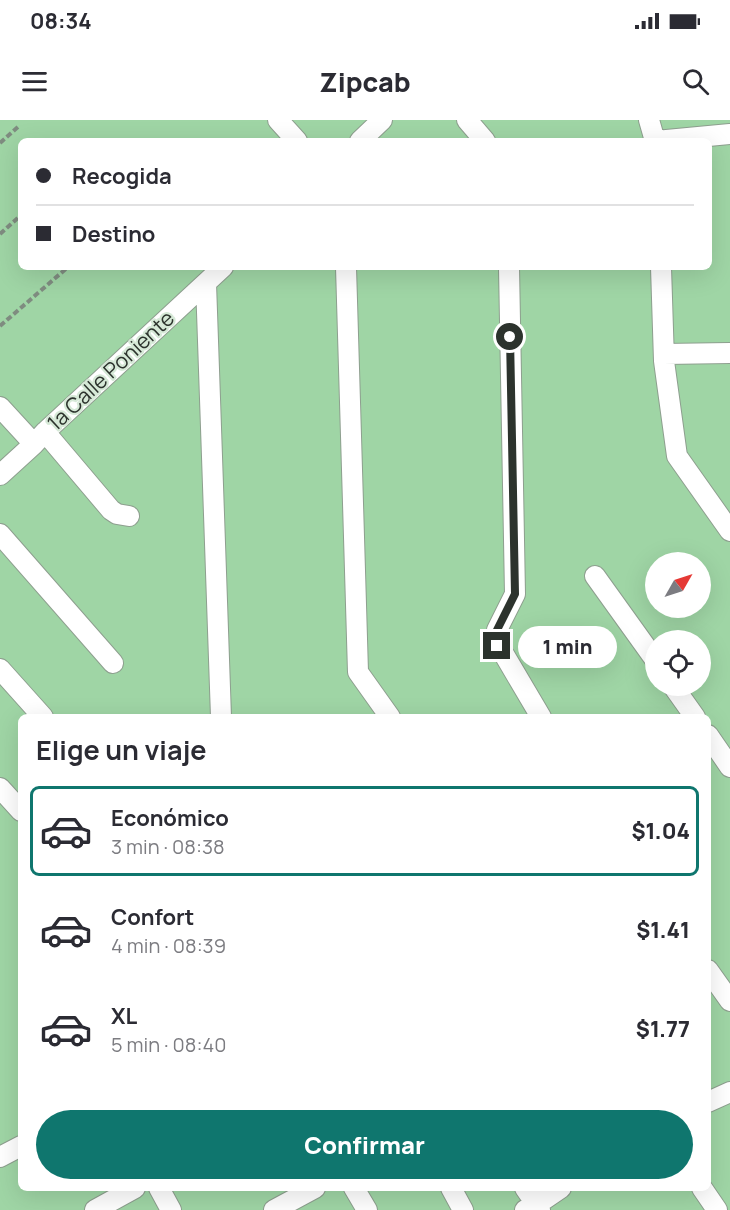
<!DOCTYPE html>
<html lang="es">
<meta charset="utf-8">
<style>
body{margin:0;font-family:Manrope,sans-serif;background:#f2f2f3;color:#2b2b33;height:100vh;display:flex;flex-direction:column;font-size:22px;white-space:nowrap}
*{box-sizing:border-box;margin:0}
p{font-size:20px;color:#7c7c81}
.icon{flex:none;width:33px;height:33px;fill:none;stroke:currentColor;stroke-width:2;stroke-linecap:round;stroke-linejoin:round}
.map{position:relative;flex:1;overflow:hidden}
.panel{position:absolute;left:18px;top:594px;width:693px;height:477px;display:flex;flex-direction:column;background:#fff;border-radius:9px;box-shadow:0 6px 24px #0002}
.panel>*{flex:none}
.guide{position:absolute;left:18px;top:18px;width:694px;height:132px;border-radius:9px;box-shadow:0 6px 24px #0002;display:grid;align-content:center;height:132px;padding:0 18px;background:#fff}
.needle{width:39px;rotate:51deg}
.tools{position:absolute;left:645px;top:432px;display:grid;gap:12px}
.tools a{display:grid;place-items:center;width:66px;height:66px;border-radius:50%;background:#fff;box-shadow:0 6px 24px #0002;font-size:30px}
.end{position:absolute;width:27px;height:27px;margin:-14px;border:8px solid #2c332d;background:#fff;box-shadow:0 0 0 3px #fff}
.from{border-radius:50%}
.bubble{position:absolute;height:42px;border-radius:21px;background:#fff;box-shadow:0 6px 24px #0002;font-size:20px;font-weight:800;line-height:42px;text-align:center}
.guide b{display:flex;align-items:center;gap:21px;height:57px;font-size:22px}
.guide b+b{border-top:2px solid #e1e1e2}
.guide i{width:15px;height:15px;background:#2b2b33}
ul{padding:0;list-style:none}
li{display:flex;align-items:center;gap:18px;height:90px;margin:0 12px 9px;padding:0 6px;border:3px solid transparent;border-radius:9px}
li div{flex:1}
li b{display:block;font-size:22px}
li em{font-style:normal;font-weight:800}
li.current{border-color:#0f766e}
li>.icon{width:54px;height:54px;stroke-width:1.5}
h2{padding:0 18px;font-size:27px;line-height:72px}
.cta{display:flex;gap:12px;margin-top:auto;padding:12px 18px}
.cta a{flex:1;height:69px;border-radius:36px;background:#0f766e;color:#fff;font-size:24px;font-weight:800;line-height:69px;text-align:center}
.status{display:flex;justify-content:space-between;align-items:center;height:42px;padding:0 30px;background:#fff;direction:ltr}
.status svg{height:16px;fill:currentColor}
header{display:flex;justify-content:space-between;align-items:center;height:78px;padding:0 18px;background:#fff;font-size:27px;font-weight:800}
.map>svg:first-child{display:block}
.green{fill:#9fd5a5;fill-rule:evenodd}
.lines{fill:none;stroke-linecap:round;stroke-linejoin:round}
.street-casing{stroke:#8e9f8f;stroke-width:22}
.path{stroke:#7f8c80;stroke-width:4;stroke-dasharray:6 3;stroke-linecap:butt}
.street{stroke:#fff;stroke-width:20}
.route{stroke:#2c332d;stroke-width:8}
.labels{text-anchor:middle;stroke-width:4.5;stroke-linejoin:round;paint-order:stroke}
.street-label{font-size:21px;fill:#2c332d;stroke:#d6e9d7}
</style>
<div class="status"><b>08:34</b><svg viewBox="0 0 49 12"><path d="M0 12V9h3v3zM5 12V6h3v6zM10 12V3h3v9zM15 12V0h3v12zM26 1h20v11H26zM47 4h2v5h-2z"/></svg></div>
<header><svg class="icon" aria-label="menu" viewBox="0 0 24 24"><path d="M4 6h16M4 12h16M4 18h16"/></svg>Zipcab<svg class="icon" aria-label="search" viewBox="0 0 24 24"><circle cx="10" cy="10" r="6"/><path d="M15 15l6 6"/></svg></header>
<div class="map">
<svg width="730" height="1090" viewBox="0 0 730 1090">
<rect width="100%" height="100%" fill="#d6e9d7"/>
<!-- green -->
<path class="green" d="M0,0H730V1090H0ZM21,21H710V147H21ZM656,442H700V488H656ZM656,520H700V566H656ZM21,597H708V1068H21Z"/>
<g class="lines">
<defs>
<path id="street" d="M278,0L297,21
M467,0L485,21
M649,0L655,21
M360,21L382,0
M656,21L730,14
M346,147L358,552L390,597
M509,147L515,474L497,510V526L505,536L541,597
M661,147L664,241L677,336L730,411
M206,163L221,597
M664,234L730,233
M0,287L34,324
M45,312L111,390L117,394L129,396
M0,355L34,324L45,312L223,147
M0,414L113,543
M595,456L656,541
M0,549L43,597
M673,566L695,597
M708,615L730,647
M0,668L21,691
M708,850L730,881
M708,982L730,972
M0,1037L21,1026
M159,1068L171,1090
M354,1068L367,1090
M451,1068L463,1090
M525,1068L540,1090
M702,1068L717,1090
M95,1090L135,1068
M274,1090L315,1068
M525,1090L536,1085L561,1068"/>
</defs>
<!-- street casing -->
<use href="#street" class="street-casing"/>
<!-- path -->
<path class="path" d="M0,23L19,6
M0,114L21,95
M0,206L68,147"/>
<!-- street -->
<use href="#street" class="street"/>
</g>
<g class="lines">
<!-- route -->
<path class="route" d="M497,526V510L515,474L510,217"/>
</g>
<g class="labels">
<!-- street labels -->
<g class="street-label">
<text transform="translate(111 251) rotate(-43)" y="7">1a Calle Poniente</text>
</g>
</g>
</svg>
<div class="tools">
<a><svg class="needle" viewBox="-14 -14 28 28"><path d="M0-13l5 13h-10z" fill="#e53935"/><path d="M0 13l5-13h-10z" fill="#7c7c81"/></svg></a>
<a><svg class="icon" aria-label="locate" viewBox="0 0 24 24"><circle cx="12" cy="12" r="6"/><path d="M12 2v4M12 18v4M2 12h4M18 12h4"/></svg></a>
</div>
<i class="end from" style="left:510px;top:217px"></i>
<i class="end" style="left:497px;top:526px"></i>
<div class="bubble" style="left:518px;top:506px;width:99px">1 min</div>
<div class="guide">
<b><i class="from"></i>Recogida</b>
<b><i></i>Destino</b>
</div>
<section class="panel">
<h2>Elige un viaje</h2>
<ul>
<li class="current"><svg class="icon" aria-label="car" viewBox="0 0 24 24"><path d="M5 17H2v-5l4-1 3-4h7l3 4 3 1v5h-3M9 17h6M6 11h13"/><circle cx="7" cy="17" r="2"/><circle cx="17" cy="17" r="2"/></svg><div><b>Económico</b><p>3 min · 08:38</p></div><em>$1.04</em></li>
<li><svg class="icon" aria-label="car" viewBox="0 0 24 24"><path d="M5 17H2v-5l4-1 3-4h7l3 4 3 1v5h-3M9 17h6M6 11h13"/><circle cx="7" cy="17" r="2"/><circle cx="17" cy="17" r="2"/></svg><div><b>Confort</b><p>4 min · 08:39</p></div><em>$1.41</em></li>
<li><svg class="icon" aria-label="car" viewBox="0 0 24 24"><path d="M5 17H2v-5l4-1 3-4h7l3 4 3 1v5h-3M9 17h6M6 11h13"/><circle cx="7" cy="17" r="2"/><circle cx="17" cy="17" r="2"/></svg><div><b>XL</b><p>5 min · 08:40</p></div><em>$1.77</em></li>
</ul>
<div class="cta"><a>Confirmar</a></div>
</section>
</div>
